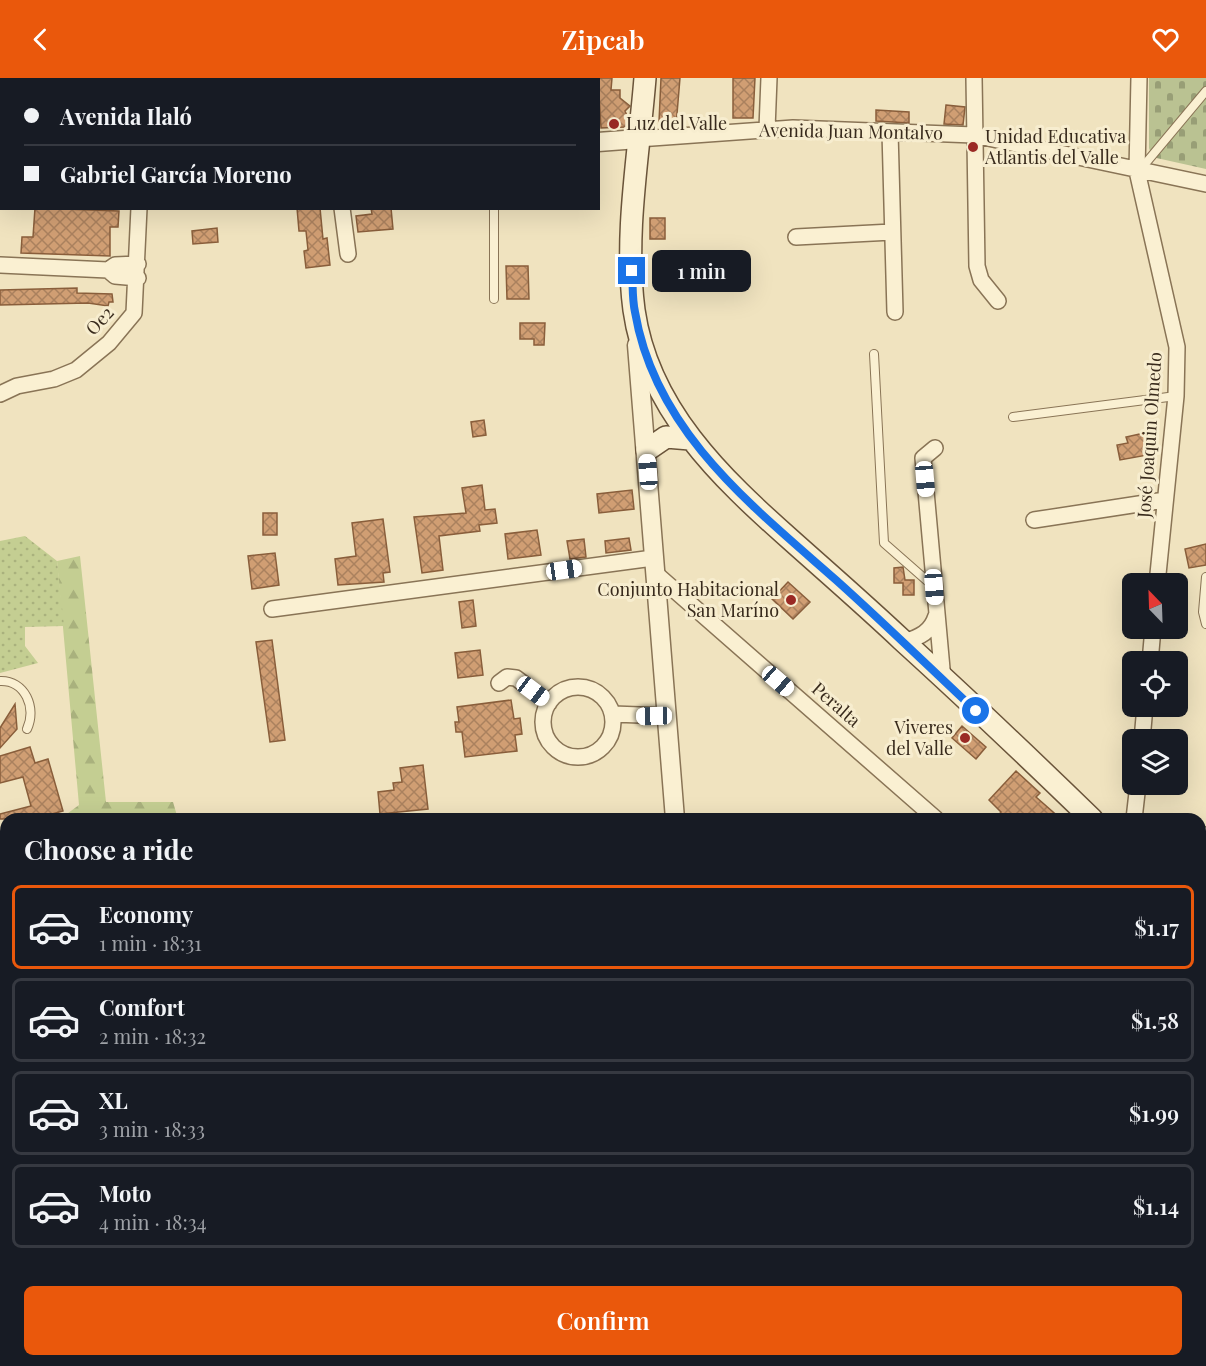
<!DOCTYPE html>
<meta charset="utf-8">
<style>
body{margin:0;font-family:"Playfair Display",serif;background:#242831;color:#f1f3f6;height:100vh;display:flex;flex-direction:column;font-size:22px;white-space:nowrap}
*{box-sizing:border-box;margin:0}
p{font-size:20px;color:#9ea1a6}
.icon{flex:none;width:33px;height:33px;fill:none;stroke:currentColor;stroke-width:2;stroke-linecap:round;stroke-linejoin:round}
.map{position:relative;flex:1;overflow:hidden}
.side{position:absolute;left:0px;top:735px;width:1206px;height:554px;display:flex;flex-direction:column;background:#171b24;border-radius:18px 18px 0 0;box-shadow:0 6px 24px #0002}
.side>*{flex:none}
.top-card{position:absolute;left:0px;top:0px;width:600px;height:132px;box-shadow:0 6px 24px #0002;display:grid;align-content:center;height:132px;padding:0 24px;background:#171b24}
.needle{width:39px;rotate:337deg}
.fabs{position:absolute;left:1122px;top:495px;display:grid;gap:12px}
.fabs a{display:grid;place-items:center;width:66px;height:66px;border-radius:9px;background:#171b24;box-shadow:0 6px 24px #0002;font-size:30px}
.end{position:absolute;width:27px;height:27px;margin:-14px;border:8px solid #1a73e8;background:#fff;box-shadow:0 0 0 3px #fff}
.from{border-radius:50%}
.bubble{position:absolute;height:42px;border-radius:9px;background:#171b24;box-shadow:0 6px 24px #0002;font-size:20px;font-weight:600;line-height:42px;text-align:center}
.car{position:absolute;width:18px;height:36px;margin:-18px -9px;border-radius:8px;box-shadow:0 0 4px 2px #0007;background:linear-gradient(#fff 24%,#345 0 40%,#fff 0 76%,#345 0 86%,#fff 0)}
.top-card b{display:flex;align-items:center;gap:21px;height:57px;font-size:22px}
.top-card b+b{border-top:2px solid #363941}
.top-card i{width:15px;height:15px;background:#f1f3f6}
ul{padding:0;list-style:none}
li{display:flex;align-items:center;gap:18px;height:84px;margin:0 12px 9px;padding:0 12px;border:3px solid #363941;border-radius:9px}
li div{flex:1}
li b{display:block;font-size:22px}
li em{font-style:normal;font-weight:600}
li.current{border-color:#ea580c}
li>.icon{width:54px;height:54px;stroke-width:1.5}
h2{padding:0 24px;font-size:27px;line-height:72px}
.button{display:flex;gap:12px;margin-top:auto;padding:12px 24px}
.button a{flex:1;height:69px;border-radius:9px;background:#ea580c;color:#fff;font-size:24px;font-weight:600;line-height:69px;text-align:center}
header{display:flex;justify-content:space-between;align-items:center;height:78px;padding:0 24px;background:#ea580c;color:#fff;font-size:27px;font-weight:600}
.map>svg:first-child{display:block}
.forest{fill:url(#forest-firs)}
.cemetery{fill:url(#cemetery-stones)}
.park{fill:url(#park-dots)}
.building{fill:url(#building-cross-hatch);stroke:#895e3b;stroke-width:1.5}
.lines{fill:none;stroke-linecap:round;stroke-linejoin:round}
.service-casing{stroke:#897456;stroke-width:10}
.minor-casing{stroke:#897456;stroke-width:18}
.tertiary-casing{stroke:#897456;stroke-width:21}
.secondary-casing{stroke:#6a543a;stroke-width:24}
.service{stroke:#faf0d2;stroke-width:8}
.minor{stroke:#faf0d2;stroke-width:15}
.tertiary{stroke:#faf0d2;stroke-width:18}
.secondary{stroke:#faf0d2;stroke-width:21}
.route{stroke:#1a73e8;stroke-width:8}
.poi-dot{fill:#9a2924;stroke:#f7edcf;stroke-width:2}
.labels{text-anchor:middle;stroke-width:6;stroke-linejoin:round;paint-order:stroke}
.poi-label{font-size:18px;fill:#382a1c;stroke:#f7edcf;text-anchor:start}
.street-label{font-size:18px;fill:#382a1c;stroke:#f7edcf}
</style>
<header><svg class="icon" aria-label="back" viewBox="0 0 24 24"><path d="M15 5l-7 7 7 7"/></svg>Zipcab<svg class="icon" aria-label="heart" viewBox="0 0 24 24"><path d="M12 20l-8-8c-3-5 5-10 8-4 3-6 11-1 8 4z"/></svg></header>
<div class="map">
<svg width="1206" height="1288" viewBox="0 0 1206 1288">
<defs>
<pattern id="forest-firs" width="22" height="20" patternUnits="userSpaceOnUse" patternTransform="scale(1.5)"><rect width="22" height="20" fill="#c4ce92"/><path d="M5 1l3.5 6h-7zM16 11l3.5 6h-7z" fill="#a9b17d"/></pattern>
<pattern id="cemetery-stones" width="16" height="16" patternUnits="userSpaceOnUse" patternTransform="scale(1.5)"><rect width="16" height="16" fill="#bac292"/><path d="M2 7V4a2 2 0 0 1 4 0v3zM10 15v-3a2 2 0 0 1 4 0v3z" fill="#989e76"/></pattern>
<pattern id="park-dots" width="8" height="8" patternUnits="userSpaceOnUse" patternTransform="scale(1.5)"><rect width="8" height="8" fill="#c4ce92"/><path d="M2 2h.1M6 6h.1" fill="none" stroke="#a9b17d" stroke-width="1.8" stroke-linecap="round"/></pattern>
<pattern id="building-cross-hatch" width="8" height="8" patternUnits="userSpaceOnUse" patternTransform="scale(1.5)"><rect width="8" height="8" fill="#d09e73"/><path d="M0 0l8 8M0 8l8-8" fill="none" stroke="#aa815e"/></pattern>
</defs>
<rect width="100%" height="100%" fill="#f0e3bf"/>
<!-- forest -->
<path class="forest" d="M80,478L106,724H173L178,741H60L79,727L57,483Z
M6,847V872L3,873L6,913L0,915V849Z"/>
<!-- cemetery -->
<path class="cemetery" d="M1149,0H1206V91L1152,79L1149,70Z"/>
<!-- park -->
<path class="park" d="M25,458L57,483L64,548L25,549V568L38,585L0,595V463Z"/>
<!-- building -->
<path class="building" d="M598,0H612L611,12H620V20L630,28L625,33L628,40L625,49L601,50Z
M661,0H680L676,48L662,47L659,44Z
M733,0H755L753,40H733Z
M946,27L965,29L963,47L944,46Z
M876,32L909,34V45L876,43Z
M35,130L119,133L118,149H110V178L21,175L22,159H33Z
M297,130H320L323,161L327,160L330,187L306,190L304,173L308,172L306,153H299Z
M371,130H391L393,151L358,154L356,138L372,136Z
M650,140H665V161H650Z
M217,150L218,164L193,166L192,153Z
M506,188H528L529,221H507Z
M77,210V215L112,216L113,224H109L108,228L88,225L0,227V212Z
M520,245H545L544,267H534V261H520Z
M484,342L486,357L473,359L471,344Z
M1149,354L1153,376L1120,382L1117,367L1128,365L1126,359Z
M482,407L485,432L495,431L497,445L479,447L480,453L439,458L443,492L422,495L414,439L466,435L462,410Z
M632,412L634,431L599,435L597,416Z
M263,435H277V457H263Z
M383,441L390,494L383,495L384,504L338,507L335,481L356,478L352,445Z
M537,452L541,477L508,481L505,456Z
M629,460L631,472L606,475L605,463Z
M584,461L586,479L570,481L567,463Z
M1206,466V487L1189,490L1185,471Z
M275,475L279,507L252,511L248,478Z
M903,489L905,502H914V517H903V505H894V490Z
M788,504L810,524L793,541L772,521Z
M473,522L476,548L462,550L459,524Z
M272,562L285,662L270,664L256,564Z
M480,572L483,597L458,600L455,575Z
M511,622L514,641L520,640L522,656L515,657L517,673L465,679L462,654H456L455,644H459L457,629Z
M15,626L17,651L0,670V650Z
M962,648L986,669L976,681L952,660Z
M30,669L35,685L48,681L63,733L48,737L49,741H0V736L31,728L23,699L0,705V678Z
M423,687L428,731L380,736L378,714L394,712L393,705L402,704L400,690Z
M1016,693L1040,715L1036,719L1061,741H995L1001,734L989,722Z"/>
<g class="lines">
<defs>
<path id="service" d="M1140,92L1206,13
M494,221V130
M874,276L884,465L933,508
M1013,339L1176,318
M1206,499L1203,534L1206,546
M0,603C25,602 37,630 27,651
M0,1286L6,1282"/>
<path id="minor" d="M974,0L977,188L981,202L998,223
M1139,0L1137,93L1177,269L1176,318L1157,506
M767,51L769,0
M890,54L895,234
M638,61L793,50L974,57L1206,106
M0,98H2
M342,130L348,176
M796,159L892,154
M0,187L108,192L115,187L138,186
M108,192L115,198L138,200
M0,316L17,308L54,301L76,292L109,265L134,235L139,130
M935,370L923,380L943,602
M1034,442L1165,422
M655,495L936,741
M272,531L653,480
M904,564C920,559 931,554 936,538
M1150,584L1153,550
M499,605L507,599L516,600L549,625
M543 644a35 35 0 1 1 70 0a35 35 0 1 1-70 0Z
M613,636L667,638
M1142,662L1145,628
M1134,741L1138,706
M1200,758L1206,757
M1200,924L1206,927
M0,1098L6,1096
M1200,1106L1206,1107
M1200,1267H1206
M152,1282L164,1288
M642,1282L652,1288
M319,1288L324,1282
M466,1288L469,1282
M1015,1288L1043,1282
M1124,1288V1282"/>
<path id="tertiary" d="M0,40H2
M598,64L638,61
M637,267L675,741
M0,1160L6,1172
M55,1282L57,1288
M496,1288L499,1282"/>
<path id="secondary" d="M645,0C639,76 624,156 634,232C648,331 721,400 791,462C828,495 866,528 902,562C966,620 1030,681 1092,741
M647,372L666,359L690,361
M1200,829L1206,833"/>
</defs>
<!-- service casing -->
<use href="#service" class="service-casing"/>
<!-- minor casing -->
<use href="#minor" class="minor-casing"/>
<!-- tertiary casing -->
<use href="#tertiary" class="tertiary-casing"/>
<!-- secondary casing -->
<use href="#secondary" class="secondary-casing"/>
<!-- service -->
<use href="#service" class="service"/>
<!-- minor -->
<use href="#minor" class="minor"/>
<!-- tertiary -->
<use href="#tertiary" class="tertiary"/>
<!-- secondary -->
<use href="#secondary" class="secondary"/>
</g>
<g class="lines">
<!-- route -->
<path class="route" d="M632,193C633,206 632,221 635,234C655,353 751,427 836,502C884,545 929,589 976,633"/>
</g>
<!-- markers -->
<g class="poi-dot">
<circle cx="614" cy="46" r="6"/>
<circle cx="973" cy="69" r="6"/>
<circle cx="791" cy="522" r="6"/>
<circle cx="965" cy="660" r="6"/>
</g>
<g class="labels">
<!-- poi labels -->
<g class="poi-label">
<text x="626" y="52">Luz del Valle</text>
<text x="985" y="65">Unidad Educativa<tspan x="985" dy="21">Atlantis del Valle</tspan></text>
<text x="779" y="518" text-anchor="end">Conjunto Habitacional<tspan x="779" dy="21">San Maríno</tspan></text>
<text x="953" y="656" text-anchor="end">Viveres<tspan x="953" dy="21">del Valle</tspan></text>
</g>
<!-- street labels -->
<g class="street-label">
<text transform="translate(851 54) rotate(1)" y="6">Avenida Juan Montalvo</text>
<text transform="translate(100 243) rotate(-47)" y="6">Oe2</text>
<text transform="translate(1150 357) rotate(-86)" y="6">José Joaquin Olmedo</text>
<text transform="translate(836 627) rotate(41)" y="6">Peralta</text>
</g>
</g>
</svg>
<div class="fabs">
<a><svg class="needle" viewBox="-14 -14 28 28"><path d="M0-13l5 13h-10z" fill="#e53935"/><path d="M0 13l5-13h-10z" fill="#9ea1a6"/></svg></a>
<a><svg class="icon" aria-label="locate" viewBox="0 0 24 24"><circle cx="12" cy="12" r="6"/><path d="M12 2v4M12 18v4M2 12h4M18 12h4"/></svg></a>
<a><svg class="icon" aria-label="layers" viewBox="0 0 24 24"><path d="M12 4l9 5-9 5-9-5zM3 14l9 5 9-5"/></svg></a>
</div>
<i class="end from" style="left:976px;top:633px"></i>
<i class="end" style="left:632px;top:193px"></i>
<div class="bubble" style="left:652px;top:172px;width:99px">1 min</div>
<i class="car" style="left:648px;top:394px;rotate:356deg"></i>
<i class="car" style="left:925px;top:401px;rotate:175deg"></i>
<i class="car" style="left:564px;top:492px;rotate:82deg"></i>
<i class="car" style="left:934px;top:509px;rotate:176deg"></i>
<i class="car" style="left:778px;top:603px;rotate:131deg"></i>
<i class="car" style="left:533px;top:613px;rotate:127deg"></i>
<i class="car" style="left:654px;top:638px;rotate:269deg"></i>
<div class="top-card">
<b><i class="from"></i>Avenida Ilaló</b>
<b><i></i>Gabriel García Moreno</b>
</div>
<section class="side">
<h2>Choose a ride</h2>
<ul>
<li class="current"><svg class="icon" aria-label="car" viewBox="0 0 24 24"><path d="M5 17H2v-5l4-1 3-4h7l3 4 3 1v5h-3M9 17h6M6 11h13"/><circle cx="7" cy="17" r="2"/><circle cx="17" cy="17" r="2"/></svg><div><b>Economy</b><p>1 min · 18:31</p></div><em>$1.17</em></li>
<li><svg class="icon" aria-label="car" viewBox="0 0 24 24"><path d="M5 17H2v-5l4-1 3-4h7l3 4 3 1v5h-3M9 17h6M6 11h13"/><circle cx="7" cy="17" r="2"/><circle cx="17" cy="17" r="2"/></svg><div><b>Comfort</b><p>2 min · 18:32</p></div><em>$1.58</em></li>
<li><svg class="icon" aria-label="car" viewBox="0 0 24 24"><path d="M5 17H2v-5l4-1 3-4h7l3 4 3 1v5h-3M9 17h6M6 11h13"/><circle cx="7" cy="17" r="2"/><circle cx="17" cy="17" r="2"/></svg><div><b>XL</b><p>3 min · 18:33</p></div><em>$1.99</em></li>
<li><svg class="icon" aria-label="car" viewBox="0 0 24 24"><path d="M5 17H2v-5l4-1 3-4h7l3 4 3 1v5h-3M9 17h6M6 11h13"/><circle cx="7" cy="17" r="2"/><circle cx="17" cy="17" r="2"/></svg><div><b>Moto</b><p>4 min · 18:34</p></div><em>$1.14</em></li>
</ul>
<div class="button"><a>Confirm</a></div>
</section>
</div>
